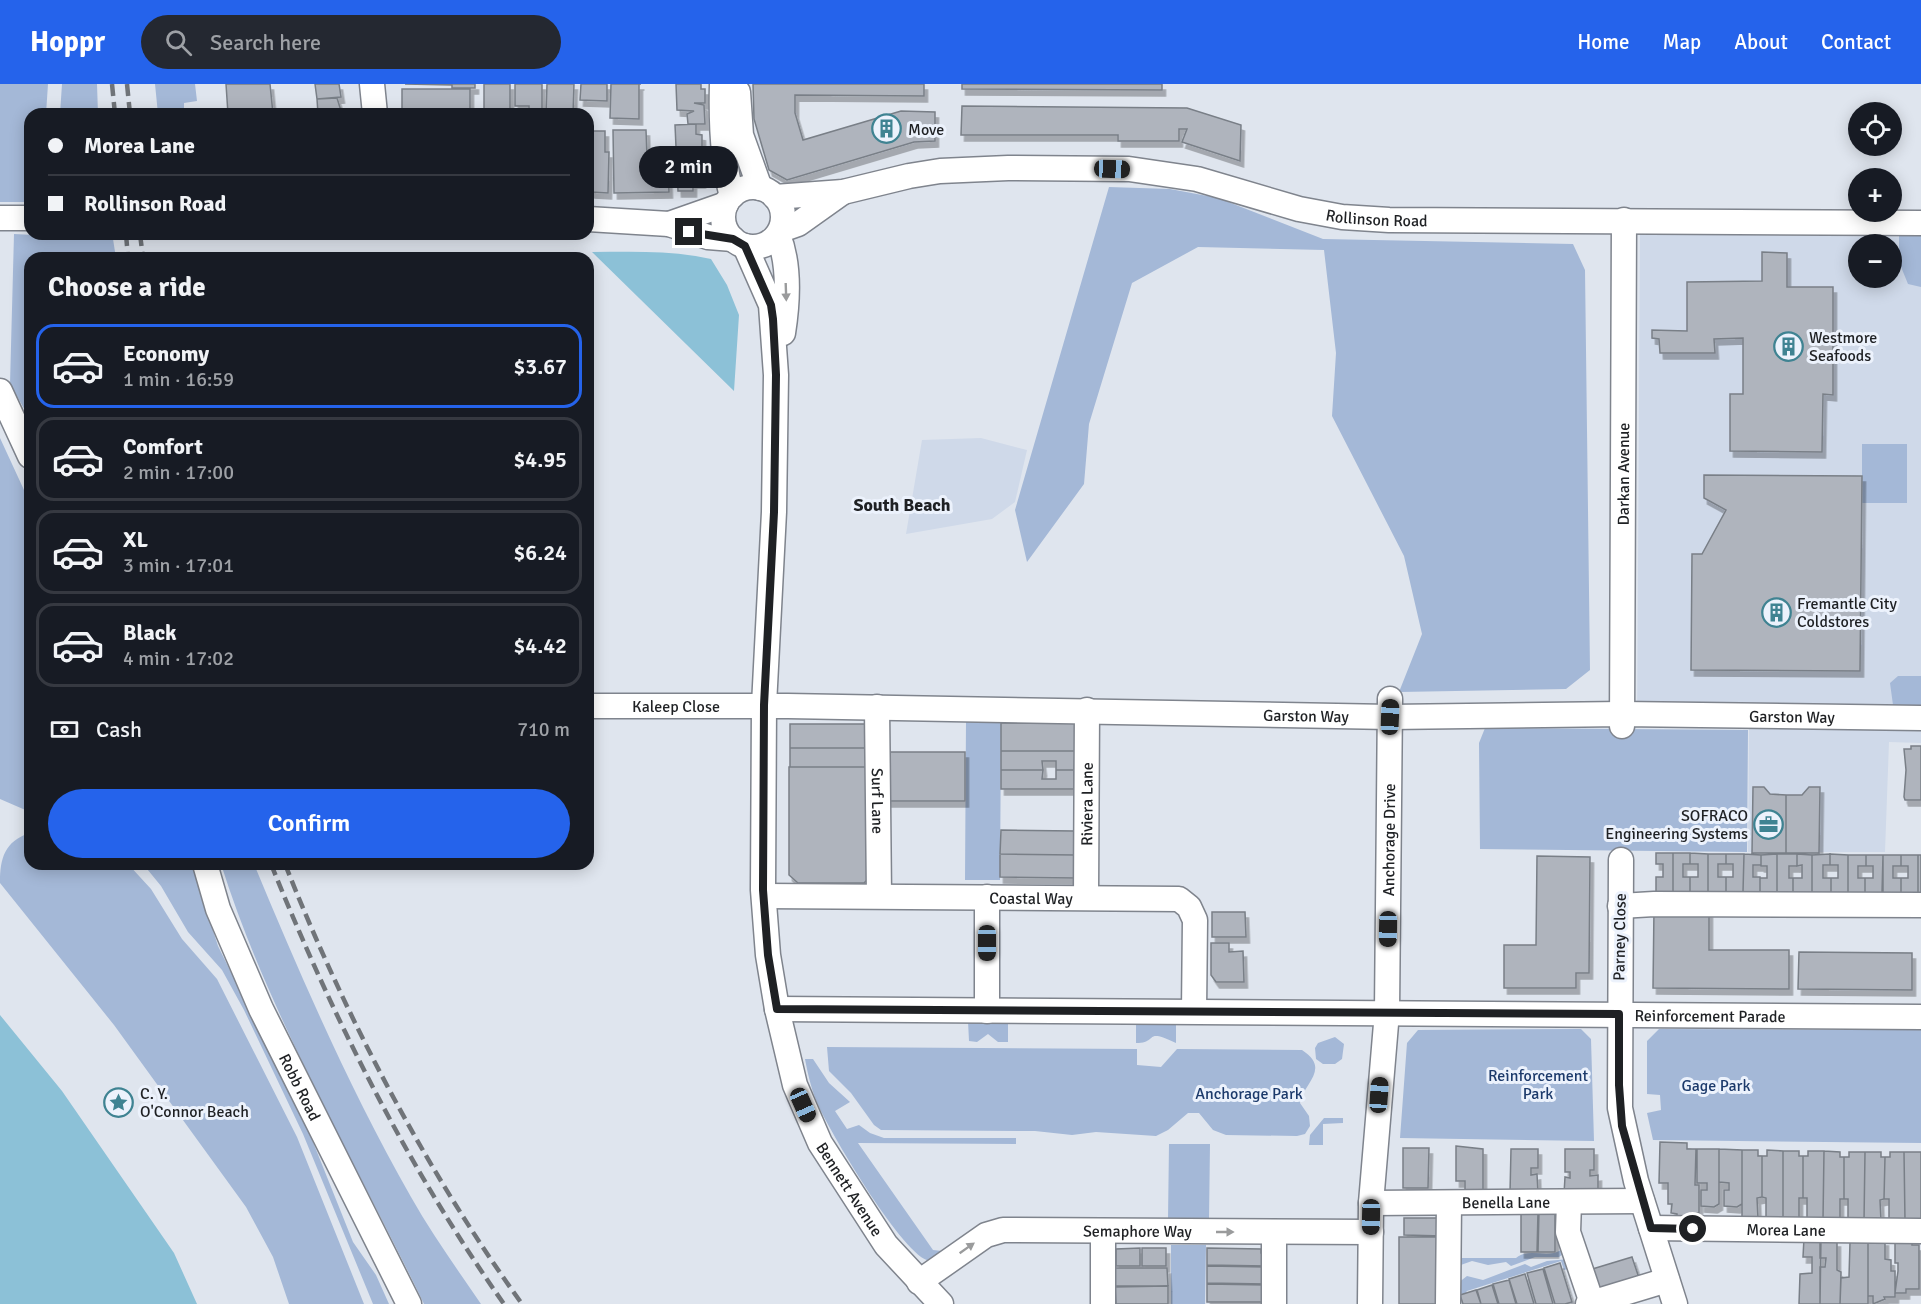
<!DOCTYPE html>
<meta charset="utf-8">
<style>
body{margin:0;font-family:Signika,sans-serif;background:#242831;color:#f1f3f6;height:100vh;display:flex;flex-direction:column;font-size:22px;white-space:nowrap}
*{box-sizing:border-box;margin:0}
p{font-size:20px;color:#9ea1a6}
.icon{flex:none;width:33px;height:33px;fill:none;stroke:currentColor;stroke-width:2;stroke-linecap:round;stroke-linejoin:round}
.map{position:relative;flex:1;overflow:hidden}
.details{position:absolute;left:24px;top:168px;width:570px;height:618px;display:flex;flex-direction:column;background:#171b24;border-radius:18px;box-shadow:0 3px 15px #0003}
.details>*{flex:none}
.top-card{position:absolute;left:24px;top:24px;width:570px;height:132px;border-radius:18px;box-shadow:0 3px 15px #0003;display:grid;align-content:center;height:132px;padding:0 24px;background:#171b24}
.tools{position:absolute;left:1848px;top:18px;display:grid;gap:12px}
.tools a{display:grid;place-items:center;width:54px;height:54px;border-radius:50%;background:#171b24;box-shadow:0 3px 15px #0003;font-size:30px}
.end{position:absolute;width:27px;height:27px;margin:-14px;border:8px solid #1f2124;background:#fff;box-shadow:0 0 0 3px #fff}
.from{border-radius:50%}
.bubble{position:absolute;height:42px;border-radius:21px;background:#171b24;box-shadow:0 3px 15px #0003;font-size:20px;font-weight:600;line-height:42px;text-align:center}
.car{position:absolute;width:18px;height:36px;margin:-18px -9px;border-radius:8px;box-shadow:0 0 4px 2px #0007;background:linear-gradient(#222 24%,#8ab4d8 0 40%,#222 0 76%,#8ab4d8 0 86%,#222 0)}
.top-card b{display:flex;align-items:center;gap:21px;height:57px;font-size:22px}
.top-card b+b{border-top:2px solid #363941}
.top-card i{width:15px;height:15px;background:#f1f3f6}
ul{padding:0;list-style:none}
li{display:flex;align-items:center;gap:18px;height:84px;margin:0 12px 9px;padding:0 12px;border:3px solid #363941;border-radius:18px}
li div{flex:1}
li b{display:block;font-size:22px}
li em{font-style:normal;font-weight:600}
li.on{border-color:#2563eb}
li>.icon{width:54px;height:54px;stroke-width:1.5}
h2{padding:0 24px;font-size:27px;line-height:72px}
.pay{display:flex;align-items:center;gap:15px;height:66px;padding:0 24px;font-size:22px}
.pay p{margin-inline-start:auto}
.action{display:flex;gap:12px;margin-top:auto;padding:12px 24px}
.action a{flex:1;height:69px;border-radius:36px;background:#2563eb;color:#fff;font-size:24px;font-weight:600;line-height:69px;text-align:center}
header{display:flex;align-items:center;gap:36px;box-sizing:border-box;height:84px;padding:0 30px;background:#2563eb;color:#fff}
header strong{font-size:28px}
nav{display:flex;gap:33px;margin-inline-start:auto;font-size:21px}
.search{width:420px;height:54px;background:#242831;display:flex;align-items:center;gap:15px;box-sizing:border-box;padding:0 21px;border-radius:33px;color:#9ea1a6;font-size:22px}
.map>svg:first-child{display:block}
.built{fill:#cfd9e9;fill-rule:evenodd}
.green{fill:#a4b8d7}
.water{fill:#8cc1d7}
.building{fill:#afb4bd;stroke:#797f87;stroke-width:1.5;filter:url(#shadow)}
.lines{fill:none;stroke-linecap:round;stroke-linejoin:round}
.minor-casing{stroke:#7f848d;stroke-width:27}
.minor{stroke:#fff;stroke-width:24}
.rail{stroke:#707479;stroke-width:4.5;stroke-dasharray:12 6;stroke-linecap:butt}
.oneway{fill:#9a9b9c}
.route{stroke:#1f2124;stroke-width:8}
.labels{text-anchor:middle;stroke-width:6;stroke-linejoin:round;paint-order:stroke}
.poi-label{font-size:16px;fill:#1f2124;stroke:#ecf2fc;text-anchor:start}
.street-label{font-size:16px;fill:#1f2124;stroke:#ecf2fc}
.park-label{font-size:16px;fill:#1c3a6b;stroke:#ecf2fc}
.neighbourhood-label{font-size:18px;font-weight:bold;fill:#1f2124;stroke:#ecf2fc}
</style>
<header>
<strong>Hoppr</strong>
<div class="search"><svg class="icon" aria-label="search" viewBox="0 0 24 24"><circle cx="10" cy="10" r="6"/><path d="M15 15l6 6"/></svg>Search here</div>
<nav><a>Home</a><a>Map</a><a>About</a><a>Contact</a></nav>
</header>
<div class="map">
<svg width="1921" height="1220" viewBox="0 0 1921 1220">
<defs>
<filter id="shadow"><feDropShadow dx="3.5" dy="6" stdDeviation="0" flood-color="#0004"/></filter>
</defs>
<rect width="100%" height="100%" fill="#dfe5ee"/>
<!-- built -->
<path class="built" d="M1640,150L1921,153V659L1889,658L1885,768H1748L1749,645L1637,642ZM1858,160H1892V194H1858Z
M981,354L1027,366L1015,418L992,435L906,450L922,356Z"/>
<!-- green -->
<path class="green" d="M0,0H48L46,30H30V118H0Z
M62,0H97L98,30H60Z
M155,0H195L197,17L184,19V30H158Z
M1109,103L1170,105L1218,114L1323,155L1573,160L1585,186L1590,586L1566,605L1399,608L1422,550L1404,472L1332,332L1336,269L1324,166L1198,163L1132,199L1089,340L1084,400L1027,478L1015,426Z
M1899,149H1921V203L1908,200L1899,178Z
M14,150L113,155L116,174H30V335L10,300Z
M0,354L30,419V728L0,715Z
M1862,360H1907V419H1862Z
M1898,592H1921V621H1893L1890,599Z
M966,638L1001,639L1000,796H965Z
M1485,644L1748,646L1747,768L1480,765L1479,659Z
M29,749L30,780H128L151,805L182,855L217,895L297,1053L364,1220H289L273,1173L246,1123L114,941L0,799C0,773 5,758 29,749Z
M143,780H192L218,862L305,1038L353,1158L376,1191L389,1220H373L303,1050L244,926L222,886L188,848L161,802Z
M221,780H254C301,893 350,1006 411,1113C432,1150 457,1185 481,1220H424C355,1077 269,932 221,780Z
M968,937L1008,938V958H998L988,950L977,958L969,957Z
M1136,939L1176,940V959C1143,943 1159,959 1136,959Z
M1581,945L1591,955L1594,1057L1400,1054L1407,959L1418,946Z
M1659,945L1921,946V1059L1653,1056L1647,1029L1661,1026L1660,1011L1647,1010V957Z
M1335,953L1344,960L1342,975L1335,980H1323L1316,975L1315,964L1318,959Z
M827,963L1137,965V981L1161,983L1177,965L1302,966C1331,985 1304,998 1300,1019L1309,1032L1310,1042L1305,1050L1297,1052L1226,1051L1213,1046L1199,1029H1188L1168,1046L1156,1052L1096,1048L1072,1051L1035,1047L881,1046L874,1041L851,1009L829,987Z
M805,975H813L829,999L850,1018L835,1027L847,1045L859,1041L870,1049L884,1054H1016V1060L858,1059L933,1166L942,1167L962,1159L930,1177C904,1174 832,1051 819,1023C812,1008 808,991 805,975Z
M1324,1034H1343V1039L1323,1040V1061H1309L1310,1051Z
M1169,1060H1210L1209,1136L1168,1135Z
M1171,1161H1206L1205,1220H1171Z
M1561,1166L1566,1168L1559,1173H1535L1511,1182L1506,1178L1488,1181L1472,1177L1458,1182V1174H1516C1529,1163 1547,1175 1561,1166Z
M1569,1175L1572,1184L1564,1186L1561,1177L1467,1207L1462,1214H1458V1199L1467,1192L1483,1196L1525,1180L1531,1183L1547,1177Z"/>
<!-- water -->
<path class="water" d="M592,168C632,168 671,166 711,175L727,201L739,231L734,307Z
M0,931L62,1007L174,1169L197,1220H0Z"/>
<!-- building -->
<path class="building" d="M226,0H270L273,30H228Z
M315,0H339L341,13L317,15Z
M405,0H475V4H452V1Z
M484,0H510V30H497V25H484Z
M515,0H542V26H529V22H515Z
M547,0H574L573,30H546Z
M581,0H607V17L580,16Z
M611,0H641H639V35L610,34Z
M676,0H701V5H705V19H694L704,21L705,40H688L687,30L694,27L677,26Z
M753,0H924V12L795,11V29L803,56L901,27L935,28V57L914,58L787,96L769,86L754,35Z
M753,0H924V12L795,11V29L803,56L901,27L935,28V57L914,58L787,96L769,86L754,35Z
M962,0H1162V6L962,5Z
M962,0H1162V6L962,5Z
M402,5H470V30H402Z
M337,14L342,30H318L317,15Z
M962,22L1187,24L1241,41L1240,77L1182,58L1187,45H1179V57H1118V51H961Z
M962,22L1187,24L1241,41L1240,77L1182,58L1187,45H1179V57H1118V51H961Z
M696,40V50L702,51V98H693V107H678L675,41Z
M613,46H646L647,72L662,71V86H668L669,108L614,109Z
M588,47H605V68H609L608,109L591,108L588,105Z
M1762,168L1787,169V203H1833V311L1823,310L1822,368L1730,367V310H1743V254L1714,255L1715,269H1660L1659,255L1652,254V246L1687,247V198L1762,197Z
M1704,391L1862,392L1860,587L1691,586L1692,470H1702L1726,426L1704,414Z
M1001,639H1075V667H1001Z
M790,640H868V664H790Z
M1911,662H1921V716H1905L1904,713L1906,686L1904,665H1911Z
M790,664H868L869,683H790Z
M1001,667H1075L1074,686H1056V677H1042L1043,686H1001Z
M887,668H965V717H887Z
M789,683H870V793L864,799H798L789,791Z
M1001,686H1043L1042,695H1056V686H1074V705H1001Z
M1753,703H1764L1770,710L1786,711V769H1752Z
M1809,703H1820L1819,769H1786V711H1802Z
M1001,746L1075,747V771L1000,770Z
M1656,769H1673V808H1656V793H1663V780H1656Z
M1673,769H1690V780H1683V793H1690V808H1673Z
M1690,769L1708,770V808H1690V793H1698V780H1690Z
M1000,770L1075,771V794L1000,793Z
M1708,770H1726V780H1718V793H1726V809L1708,808Z
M1726,770H1744L1743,808L1726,809V793H1733V780H1726Z
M1744,770L1761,771V781H1753V793H1760V809L1743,808Z
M1777,770H1797V782H1789V794H1793V809H1777Z
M1777,770V809H1760V794H1767V782H1761V771Z
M1797,770L1812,771V809H1793V794H1802V781L1797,782Z
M1830,770V781H1823V794H1831V809H1812V771Z
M1830,770L1848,771V809H1831V794H1838V781H1830Z
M1848,771H1866V782H1858V794H1865V809H1848Z
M1866,771H1883L1882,809H1865V794H1873V782H1866Z
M1883,771H1901V782H1893V794H1901V810H1883Z
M1901,771H1918V810H1901V794H1908V782H1901Z
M1918,771H1921V810H1918Z
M1537,772L1590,773L1589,889H1576V904H1504V861H1536Z
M1654,824L1709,828V866H1789V905L1653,904Z
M1212,828H1245L1246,853H1212Z
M1211,859H1229V868L1243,867L1244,898H1216L1211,891Z
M1799,868L1912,869V906L1798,905Z
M1660,1058L1687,1059V1065H1696L1695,1101H1699V1129H1691V1136H1677V1130L1671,1129L1672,1120H1668V1099H1659Z
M1456,1062L1483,1065V1110L1465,1109V1097H1456Z
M1403,1064H1429L1428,1104H1403Z
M1511,1065H1538V1084H1531V1091L1537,1090L1538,1109H1510Z
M1565,1065H1594V1086H1590V1092L1598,1091V1107L1564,1110L1565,1093L1570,1094V1088H1565Z
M1697,1065H1719V1120L1714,1123L1701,1122V1106H1707V1099H1697Z
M1719,1065L1742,1066V1120L1737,1123L1724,1122V1106H1729V1099L1719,1098Z
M1742,1066H1758V1072H1762V1113L1757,1114L1758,1135L1742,1136Z
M1767,1066L1783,1067V1136H1766V1114L1762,1113V1072H1767Z
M1783,1067H1799V1072H1803V1114H1799V1136H1783Z
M1808,1067H1824L1823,1136H1807V1114H1803V1072H1808Z
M1824,1067L1840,1068V1073H1844V1115H1840V1137L1823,1136Z
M1849,1068H1865L1864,1138L1848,1137V1115H1844V1073H1849Z
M1865,1068H1881V1073H1885L1884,1115L1880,1116L1881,1137L1864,1138Z
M1890,1068H1904L1905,1137H1889V1115H1884L1885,1073H1890Z
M1904,1068H1921V1138L1905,1137Z
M1521,1127L1538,1128L1537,1168H1521Z
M1539,1127H1555V1168H1538Z
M1404,1134H1443V1152L1404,1151Z
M1399,1153H1442V1220H1399Z
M1804,1154H1821L1820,1220H1799L1800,1190L1812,1189V1173H1803Z
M1868,1156H1885V1175L1891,1176V1187H1895V1213H1884L1885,1215L1873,1220V1212H1868Z
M1820,1157H1837V1186L1841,1188L1840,1220H1820V1183H1825L1826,1174H1820Z
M1895,1157L1912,1158V1161H1919V1205H1906V1209H1895L1898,1187V1179H1895Z
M1850,1158H1868V1220H1840L1841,1194L1849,1193Z
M1140,1164V1182H1116V1165Z
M1142,1164H1166V1182H1142Z
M1207,1164L1261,1165V1169H1266V1182L1207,1181Z
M1632,1173L1638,1191L1634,1198L1596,1210L1589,1186Z
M1560,1179L1572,1218L1565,1220H1555L1544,1184Z
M1207,1182L1266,1183V1200L1207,1199Z
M1115,1184H1167L1168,1202H1115Z
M1543,1185L1553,1220H1536L1527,1189Z
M1525,1190L1534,1220H1517L1509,1195Z
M1509,1196L1516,1220H1499L1493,1200Z
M1207,1200L1266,1201V1218H1207Z
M1492,1201L1498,1220H1481L1477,1206Z
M1168,1202V1220H1116L1115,1203Z
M1476,1206L1481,1220H1463L1460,1211Z"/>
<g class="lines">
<defs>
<g id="minor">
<path d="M372,0L375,30"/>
<path d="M722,0C721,36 722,77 732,112"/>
<path d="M738,8L741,51L760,104"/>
<circle cx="753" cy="133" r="30"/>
<path id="s1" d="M775,113L843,108L909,92L940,87L1008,84L1129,85L1197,95L1299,125L1342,133L1389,136L1921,139"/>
<path d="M0,134H30"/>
<path d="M588,135L669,140L708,153L733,155"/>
<path d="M669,140L726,120"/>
<path d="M781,146L798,140L843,108"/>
<path d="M778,151C790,180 788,217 783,249"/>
<path id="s2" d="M745,162L771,221L776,291L774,428L764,621L763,806L768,871L777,925L795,1001L820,1059L886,1161L941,1220"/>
<path d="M0,307L30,372"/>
<path id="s3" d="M588,622H788L1390,633L1622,630L1921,634"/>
<path id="s4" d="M877,623L879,812"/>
<path id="s5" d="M1622,642L1624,136"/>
<path d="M1621,776L1620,1024L1636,1097L1675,1220"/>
<path id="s6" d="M205,780L218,825L261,925L409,1220"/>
<path id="s7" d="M764,812L1179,815L1189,823L1195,836L1194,927"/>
<path d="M987,813V927"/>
<path id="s8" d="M1086,813L1087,626"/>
<path d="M1620,822L1654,820L1921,821"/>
<path id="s9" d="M777,925L1921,933"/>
<path d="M1569,1118L1568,1148L1592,1219"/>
<path id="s10" d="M1371,1119L1642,1117"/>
<path id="s11" d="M1651,1144L1921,1147"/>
<path d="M1103,1147V1220"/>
<path id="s12" d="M919,1198L986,1151L1003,1146L1371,1148"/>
<path d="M1274,1220V1148"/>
<path id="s13" d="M1370,1220L1371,1119L1387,928L1390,615"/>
<path d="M1448,1220L1449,1119"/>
<path d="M1588,1220L1667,1196"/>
</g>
</defs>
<!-- minor casing -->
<use href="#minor" class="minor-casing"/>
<!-- minor -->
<use href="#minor" class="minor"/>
<!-- rail -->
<path class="rail" d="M112,0L115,30
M127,0L130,30
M126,150L128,174
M140,150L143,174
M271,780C333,934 408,1084 504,1220
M285,780C346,934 425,1085 522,1220"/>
</g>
<!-- one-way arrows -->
<defs><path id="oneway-solid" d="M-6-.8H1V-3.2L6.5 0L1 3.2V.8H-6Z" transform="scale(1.5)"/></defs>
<g class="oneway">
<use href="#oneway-solid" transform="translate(786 208) rotate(88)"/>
<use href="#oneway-solid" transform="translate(1225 1148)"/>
<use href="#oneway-solid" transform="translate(967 1164) rotate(-35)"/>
</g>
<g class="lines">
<!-- route -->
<path class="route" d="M689,148L733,155L745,162L771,221L773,235L776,291L774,428L764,621L763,806L768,871L777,925L1619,930V1001L1622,1042L1651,1144L1693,1145"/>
</g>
<!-- icons -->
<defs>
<symbol id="building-ring" viewBox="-11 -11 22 22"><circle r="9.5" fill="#ecf2fc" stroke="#3f8392" stroke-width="1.5"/><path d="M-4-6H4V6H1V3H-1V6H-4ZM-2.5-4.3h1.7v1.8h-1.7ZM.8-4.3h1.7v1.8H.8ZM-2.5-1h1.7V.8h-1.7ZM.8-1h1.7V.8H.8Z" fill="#3f8392"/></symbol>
<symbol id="office-ring" viewBox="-11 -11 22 22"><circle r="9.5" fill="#ecf2fc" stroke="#3f8392" stroke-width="1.5"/><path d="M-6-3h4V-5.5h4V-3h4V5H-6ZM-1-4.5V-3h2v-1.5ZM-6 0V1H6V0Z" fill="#3f8392"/></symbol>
<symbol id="sight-ring" viewBox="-11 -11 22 22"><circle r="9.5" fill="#ecf2fc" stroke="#3f8392" stroke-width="1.5"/><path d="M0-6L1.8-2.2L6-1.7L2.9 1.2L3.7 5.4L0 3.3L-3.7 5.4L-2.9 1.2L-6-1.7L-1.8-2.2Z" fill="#3f8392"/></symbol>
</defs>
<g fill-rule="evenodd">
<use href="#building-ring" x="870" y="28" width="33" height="33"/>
<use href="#building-ring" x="1772" y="246" width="33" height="33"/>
<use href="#building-ring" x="1760" y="512" width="33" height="33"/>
<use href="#office-ring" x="1752" y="724" width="33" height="33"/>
<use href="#sight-ring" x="102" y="1002" width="33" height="33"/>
</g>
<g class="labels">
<!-- poi labels -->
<g class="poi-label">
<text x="908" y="51">Move</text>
<text x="1809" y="259">Westmore<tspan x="1809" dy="18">Seafoods</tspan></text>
<text x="1797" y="525">Fremantle City<tspan x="1797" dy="18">Coldstores</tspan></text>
<text x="1748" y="737" text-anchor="end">SOFRACO<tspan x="1748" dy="18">Engineering Systems</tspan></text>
<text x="140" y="1015">C. Y.<tspan x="140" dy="18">O'Connor Beach</tspan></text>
</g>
<!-- street labels -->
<g class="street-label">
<text dy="6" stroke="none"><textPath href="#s1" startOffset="610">Rollinson Road</textPath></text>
<text dy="6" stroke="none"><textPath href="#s5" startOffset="252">Darkan Avenue</textPath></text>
<text dy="6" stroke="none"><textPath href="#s3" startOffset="88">Kaleep Close</textPath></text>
<text dy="6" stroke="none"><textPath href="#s3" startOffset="718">Garston Way</textPath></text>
<text dy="6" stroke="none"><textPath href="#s3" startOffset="1204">Garston Way</textPath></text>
<text dy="6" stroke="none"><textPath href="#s4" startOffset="94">Surf Lane</textPath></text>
<text dy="6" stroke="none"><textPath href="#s8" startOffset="93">Riviera Lane</textPath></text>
<text dy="6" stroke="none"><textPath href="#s13" startOffset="465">Anchorage Drive</textPath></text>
<text dy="6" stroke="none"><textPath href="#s7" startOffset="267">Coastal Way</textPath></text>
<text transform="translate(1619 853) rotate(-89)" y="6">Parney Close</text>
<text dy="6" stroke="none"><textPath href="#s9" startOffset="933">Reinforcement Parade</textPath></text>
<text dy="6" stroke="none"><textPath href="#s6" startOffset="243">Robb Road</textPath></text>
<text dy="6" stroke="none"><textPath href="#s2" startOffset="966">Bennett Avenue</textPath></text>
<text dy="6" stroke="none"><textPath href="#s10" startOffset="135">Benella Lane</textPath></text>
<text dy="6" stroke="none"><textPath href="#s11" startOffset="135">Morea Lane</textPath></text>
<text dy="6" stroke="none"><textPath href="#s12" startOffset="234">Semaphore Way</textPath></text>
</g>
<!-- park labels -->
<g class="park-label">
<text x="1538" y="997">Reinforcement<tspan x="1538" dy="18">Park</tspan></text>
<text x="1716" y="1007">Gage Park</text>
<text x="1249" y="1015">Anchorage Park</text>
</g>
<!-- neighbourhood labels -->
<g class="neighbourhood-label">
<text x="902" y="427">South Beach</text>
</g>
</g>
</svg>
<div class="tools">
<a><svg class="icon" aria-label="locate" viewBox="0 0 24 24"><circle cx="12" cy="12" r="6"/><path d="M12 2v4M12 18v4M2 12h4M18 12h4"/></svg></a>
<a>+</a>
<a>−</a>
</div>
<i class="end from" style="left:1693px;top:1145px"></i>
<i class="end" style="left:689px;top:148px"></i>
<div class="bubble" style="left:639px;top:62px;width:99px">2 min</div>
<i class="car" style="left:1112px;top:85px;rotate:92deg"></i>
<i class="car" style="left:1390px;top:633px;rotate:2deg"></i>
<i class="car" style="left:1388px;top:845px;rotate:181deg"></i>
<i class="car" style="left:987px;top:859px;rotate:180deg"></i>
<i class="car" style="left:1379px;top:1011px;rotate:4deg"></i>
<i class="car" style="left:803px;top:1021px;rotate:156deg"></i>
<i class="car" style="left:1371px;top:1133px;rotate:181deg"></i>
<div class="top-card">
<b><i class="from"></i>Morea Lane</b>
<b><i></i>Rollinson Road</b>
</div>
<section class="details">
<h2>Choose a ride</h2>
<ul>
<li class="on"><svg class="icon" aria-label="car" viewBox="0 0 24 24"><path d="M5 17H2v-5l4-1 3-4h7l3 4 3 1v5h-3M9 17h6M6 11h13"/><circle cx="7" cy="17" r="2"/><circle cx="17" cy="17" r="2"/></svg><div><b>Economy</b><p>1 min · 16:59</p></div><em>$3.67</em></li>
<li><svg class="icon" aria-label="car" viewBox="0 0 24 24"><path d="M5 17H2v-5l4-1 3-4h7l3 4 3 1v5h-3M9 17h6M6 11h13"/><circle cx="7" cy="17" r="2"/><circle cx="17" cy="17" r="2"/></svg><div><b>Comfort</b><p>2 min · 17:00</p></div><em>$4.95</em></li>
<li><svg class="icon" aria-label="car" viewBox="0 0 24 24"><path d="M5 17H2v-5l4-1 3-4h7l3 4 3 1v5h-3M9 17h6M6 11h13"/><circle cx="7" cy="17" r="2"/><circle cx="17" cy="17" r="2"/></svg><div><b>XL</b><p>3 min · 17:01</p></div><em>$6.24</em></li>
<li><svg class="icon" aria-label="car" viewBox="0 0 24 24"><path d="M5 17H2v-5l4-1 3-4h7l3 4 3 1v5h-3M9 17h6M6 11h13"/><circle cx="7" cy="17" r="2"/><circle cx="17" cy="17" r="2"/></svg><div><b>Black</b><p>4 min · 17:02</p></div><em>$4.42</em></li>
</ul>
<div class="pay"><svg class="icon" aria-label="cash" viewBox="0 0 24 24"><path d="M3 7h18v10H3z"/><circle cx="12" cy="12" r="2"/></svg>Cash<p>710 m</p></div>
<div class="action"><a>Confirm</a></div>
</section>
</div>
